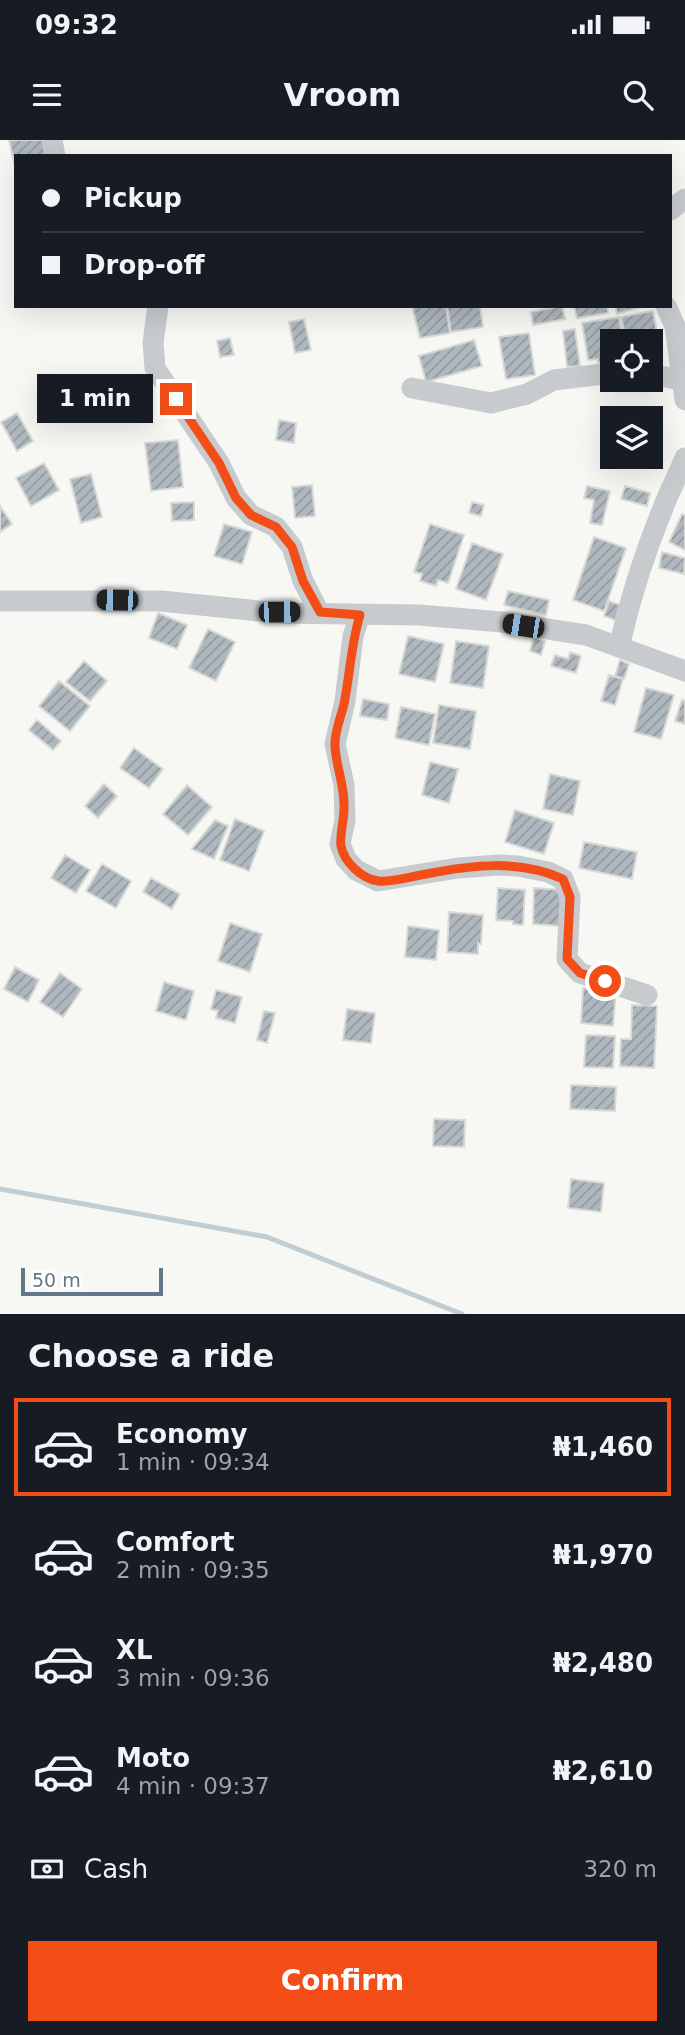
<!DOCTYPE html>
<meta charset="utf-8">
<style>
body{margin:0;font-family:"DejaVu Sans",sans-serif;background:#20242c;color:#f1f3f6;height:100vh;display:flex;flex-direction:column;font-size:26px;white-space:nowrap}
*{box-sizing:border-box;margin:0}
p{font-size:23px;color:#9ea1a6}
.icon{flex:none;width:38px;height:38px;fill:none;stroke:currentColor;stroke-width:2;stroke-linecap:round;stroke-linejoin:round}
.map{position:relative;height:1174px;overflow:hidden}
.details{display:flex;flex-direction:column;background:#171b24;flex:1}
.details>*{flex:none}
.guide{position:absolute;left:14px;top:14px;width:658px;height:154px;border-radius:0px;box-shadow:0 7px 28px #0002;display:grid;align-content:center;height:154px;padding:0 28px;background:#171b24}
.fabs{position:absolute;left:600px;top:189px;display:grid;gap:14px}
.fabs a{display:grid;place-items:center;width:63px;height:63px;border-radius:0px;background:#171b24;box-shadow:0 7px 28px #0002;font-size:35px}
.scale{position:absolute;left:21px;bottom:18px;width:142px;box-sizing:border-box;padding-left:7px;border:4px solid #637788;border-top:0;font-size:19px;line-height:24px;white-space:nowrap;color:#637788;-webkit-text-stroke:5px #fff;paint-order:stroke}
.end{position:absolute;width:32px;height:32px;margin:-16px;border:9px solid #f44e18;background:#fff;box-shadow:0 0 0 4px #fff}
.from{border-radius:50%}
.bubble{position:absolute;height:49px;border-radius:0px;background:#171b24;box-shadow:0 7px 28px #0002;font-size:23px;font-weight:800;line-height:49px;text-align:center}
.car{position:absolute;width:21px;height:42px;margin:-21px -10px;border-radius:9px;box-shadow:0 0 5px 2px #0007;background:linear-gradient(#222 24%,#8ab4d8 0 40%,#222 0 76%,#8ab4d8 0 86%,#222 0)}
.guide b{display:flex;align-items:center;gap:24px;height:66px;font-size:26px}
.guide b+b{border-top:2px solid #363941}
.guide i{width:18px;height:18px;background:#f1f3f6}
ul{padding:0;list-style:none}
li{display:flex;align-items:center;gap:21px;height:98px;margin:0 14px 10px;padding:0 14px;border:4px solid transparent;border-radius:0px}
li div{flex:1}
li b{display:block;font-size:26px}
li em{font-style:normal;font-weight:800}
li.on{border-color:#f44e18}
li>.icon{width:63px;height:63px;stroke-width:1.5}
h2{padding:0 28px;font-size:32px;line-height:84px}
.pay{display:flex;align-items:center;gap:18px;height:77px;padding:0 28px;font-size:26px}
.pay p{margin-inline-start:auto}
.action{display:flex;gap:14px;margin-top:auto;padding:14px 28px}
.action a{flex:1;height:80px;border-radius:0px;background:#f44e18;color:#fff;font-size:28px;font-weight:800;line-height:80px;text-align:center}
.status{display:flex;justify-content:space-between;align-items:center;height:49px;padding:0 35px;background:#171b24;direction:ltr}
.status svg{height:19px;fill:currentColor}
header{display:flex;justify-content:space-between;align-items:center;height:91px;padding:0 28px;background:#171b24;font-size:32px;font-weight:800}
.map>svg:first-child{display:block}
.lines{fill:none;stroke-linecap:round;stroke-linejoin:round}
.stream{stroke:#c0cdd2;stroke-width:5}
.building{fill:url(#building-hatch);stroke:#d9d9d6;stroke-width:2}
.minor{stroke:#c7cbce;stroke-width:21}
.route{stroke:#f44e18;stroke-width:9}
</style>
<div class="status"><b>09:32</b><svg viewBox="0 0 49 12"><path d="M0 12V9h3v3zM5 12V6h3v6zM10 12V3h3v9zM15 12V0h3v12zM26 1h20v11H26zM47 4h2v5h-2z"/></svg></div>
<header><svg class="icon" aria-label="menu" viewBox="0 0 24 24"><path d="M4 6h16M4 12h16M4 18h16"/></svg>Vroom<svg class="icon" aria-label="search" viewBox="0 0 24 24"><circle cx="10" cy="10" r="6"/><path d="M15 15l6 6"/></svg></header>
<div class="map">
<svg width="685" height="1174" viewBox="0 0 685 1174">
<defs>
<pattern id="building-hatch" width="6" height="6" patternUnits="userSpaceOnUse" patternTransform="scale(1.75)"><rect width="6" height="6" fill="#afb8be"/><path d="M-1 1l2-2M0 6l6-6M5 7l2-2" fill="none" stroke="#929aa0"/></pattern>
</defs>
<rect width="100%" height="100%" fill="#f7f7f4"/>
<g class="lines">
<!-- stream -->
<path class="stream" d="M0,1049L267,1097L462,1174"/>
</g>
<!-- building -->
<path class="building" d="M9,0H45L48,16H16V31Z
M412,166H446L450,193L420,198Z
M447,166H480L483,187L451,192Z
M562,166L565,179L533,185L531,172Z
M574,166H607L608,173L577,178Z
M615,166H643L617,174Z
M653,171L661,214L651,216V201H626L621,177Z
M619,177L623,201H612L611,221L598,223V219L588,220L582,183Z
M304,179L311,210L295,213L289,182Z
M575,189L580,226L567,227L563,191Z
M529,193L535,235L506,239L499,197Z
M230,198L234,215L220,217L217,201Z
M474,200L482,226L426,242L419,216Z
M17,273L33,301L17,311L1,282Z
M279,280L296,283L294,303L276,300Z
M178,300L183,347L151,351L145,303Z
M44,323L59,350L31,366L16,338Z
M91,334L102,377L81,383L70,339Z
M312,345L315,376L295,378L292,347Z
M587,346L610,351L602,385L590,383L594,360L584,358Z
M625,346L650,353L647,366L621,359Z
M194,362V380L172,381L171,363Z
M472,362L484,365L481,376L469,373Z
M0,366L12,384L0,392Z
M682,374L685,375V410L669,402Z
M224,384L252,392L242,424L214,416Z
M430,384L464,395L448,443L438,440L436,446L420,441L422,434L414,432Z
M594,397L626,408L604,471L573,460Z
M472,403L503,414L486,460L456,449Z
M662,412L685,418L684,434L659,428Z
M508,451L549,460L546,475L504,465Z
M609,461L620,465L615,480L604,476Z
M158,473L187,485L177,509L149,498Z
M208,489L235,502L216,541L189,528Z
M408,496L444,504L435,542L399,534Z
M534,497L545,501L541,515L530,511Z
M456,501L489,506L483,548L450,543Z
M570,512L581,516L576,533L551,526L555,515L568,519Z
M620,520L629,524L624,539L615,536Z
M84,521L107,541L90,561L66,542Z
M609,535L623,539L615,565L601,561Z
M59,541L90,566L70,591L39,566Z
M646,548L674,555L661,599L634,592Z
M363,559L389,564L387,580L360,576Z
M682,560L685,561V584L675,581Z
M439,565L476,571L470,609L433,603Z
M401,567L435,574L429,605L395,598Z
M37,580L61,601L53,610L29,590Z
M134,608L163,629L149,648L120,628Z
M430,622L458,629L449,663L422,655Z
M550,634L580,641L573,675L543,669Z
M104,644L117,656L98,678L85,666Z
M187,645L212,667L188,695L163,674Z
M515,670L554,683L544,714L505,702Z
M235,679L264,691L249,731L220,720Z
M215,680L228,686L214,719L192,709Z
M584,702L637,712L632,739L579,728Z
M65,715L90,730L76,753L51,738Z
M102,724L131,741L116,768L86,751Z
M151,738L180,754L172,769L143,752Z
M498,748L525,750L523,785L513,784V781L496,780Z
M534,748L562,750L560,786L533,784Z
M449,772L483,775L481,804L478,803V814L447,812Z
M230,783L262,794L250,832L218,821Z
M408,786L439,790L436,820L405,817Z
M15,827L39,840L28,862L4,849Z
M60,833L82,849L63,877L40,862Z
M164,842L194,851L186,880L156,871Z
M583,848L616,851L613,886L581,883Z
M216,850L242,857L235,883L216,878L218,871L211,869Z
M632,865L657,866L654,928L620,926L621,899H631Z
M347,869L375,873L371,903L343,900Z
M264,871L275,873L267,903L257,900Z
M586,895L615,896L613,928L584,927Z
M571,945L616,947L615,971L570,969Z
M434,979L465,980L464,1007L433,1006Z
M571,1039L604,1043L601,1072L568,1068Z"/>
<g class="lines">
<!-- minor -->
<path class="minor" d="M52,0L55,16
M670,70L685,59
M158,166L153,203L155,228L219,323L236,358L251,375L276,387L292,407L303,441L319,472
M666,166L675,186L685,260
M651,234L685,241
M412,248L491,263L527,254L554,240L612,233
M0,461H161L279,473L419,475L502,482L586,495L685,531
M360,475L353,496L345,561L335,604L344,645L345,680L340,704L346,719L356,730L378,741L458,728L499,725L518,726L548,732L563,739L570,757L567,819L580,833L647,855
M619,507C630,458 646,409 665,363C671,348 679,333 685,318"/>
</g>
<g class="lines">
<!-- route -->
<path class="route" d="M176,259L219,323L236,358L251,375L276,387L292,407L303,441L320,472L360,475C351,504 350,534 344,564C341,577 334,593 335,606C336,626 344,644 344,664C345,676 339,699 341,706C344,722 362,739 378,741C390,743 414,736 426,734C472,725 519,719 563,739L570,757L567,819L580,833L605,841"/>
</g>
</svg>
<div class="fabs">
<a><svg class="icon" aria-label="locate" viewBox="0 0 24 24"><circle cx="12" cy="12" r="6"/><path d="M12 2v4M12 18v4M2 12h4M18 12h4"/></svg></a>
<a><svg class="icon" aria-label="layers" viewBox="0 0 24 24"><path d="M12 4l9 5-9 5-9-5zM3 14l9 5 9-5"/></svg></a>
</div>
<div class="scale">50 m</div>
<i class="end from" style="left:605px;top:841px"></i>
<i class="end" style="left:176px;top:259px"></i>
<div class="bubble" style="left:37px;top:234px;width:116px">1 min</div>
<i class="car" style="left:117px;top:460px;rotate:271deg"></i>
<i class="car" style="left:279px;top:472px;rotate:89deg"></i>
<i class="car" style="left:523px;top:486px;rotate:279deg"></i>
<div class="guide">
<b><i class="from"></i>Pickup</b>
<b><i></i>Drop-off</b>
</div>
</div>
<section class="details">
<h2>Choose a ride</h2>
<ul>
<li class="on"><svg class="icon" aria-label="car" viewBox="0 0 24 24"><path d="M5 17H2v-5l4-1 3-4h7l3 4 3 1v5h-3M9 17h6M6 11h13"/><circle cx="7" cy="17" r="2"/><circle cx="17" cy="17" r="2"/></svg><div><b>Economy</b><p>1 min · 09:34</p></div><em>₦1,460</em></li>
<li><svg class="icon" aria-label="car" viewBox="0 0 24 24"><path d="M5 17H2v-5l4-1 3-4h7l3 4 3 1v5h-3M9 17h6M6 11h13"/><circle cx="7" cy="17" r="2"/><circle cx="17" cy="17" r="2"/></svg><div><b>Comfort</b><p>2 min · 09:35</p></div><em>₦1,970</em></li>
<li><svg class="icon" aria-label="car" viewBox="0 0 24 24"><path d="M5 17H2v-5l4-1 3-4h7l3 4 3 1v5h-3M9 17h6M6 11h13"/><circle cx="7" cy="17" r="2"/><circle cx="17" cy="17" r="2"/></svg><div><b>XL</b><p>3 min · 09:36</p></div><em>₦2,480</em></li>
<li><svg class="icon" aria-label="car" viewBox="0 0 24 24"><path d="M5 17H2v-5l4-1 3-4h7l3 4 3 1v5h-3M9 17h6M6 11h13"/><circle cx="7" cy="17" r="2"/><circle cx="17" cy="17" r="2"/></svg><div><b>Moto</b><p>4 min · 09:37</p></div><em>₦2,610</em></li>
</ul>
<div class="pay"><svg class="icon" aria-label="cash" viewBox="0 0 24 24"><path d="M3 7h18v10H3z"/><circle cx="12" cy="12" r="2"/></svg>Cash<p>320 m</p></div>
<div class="action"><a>Confirm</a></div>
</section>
